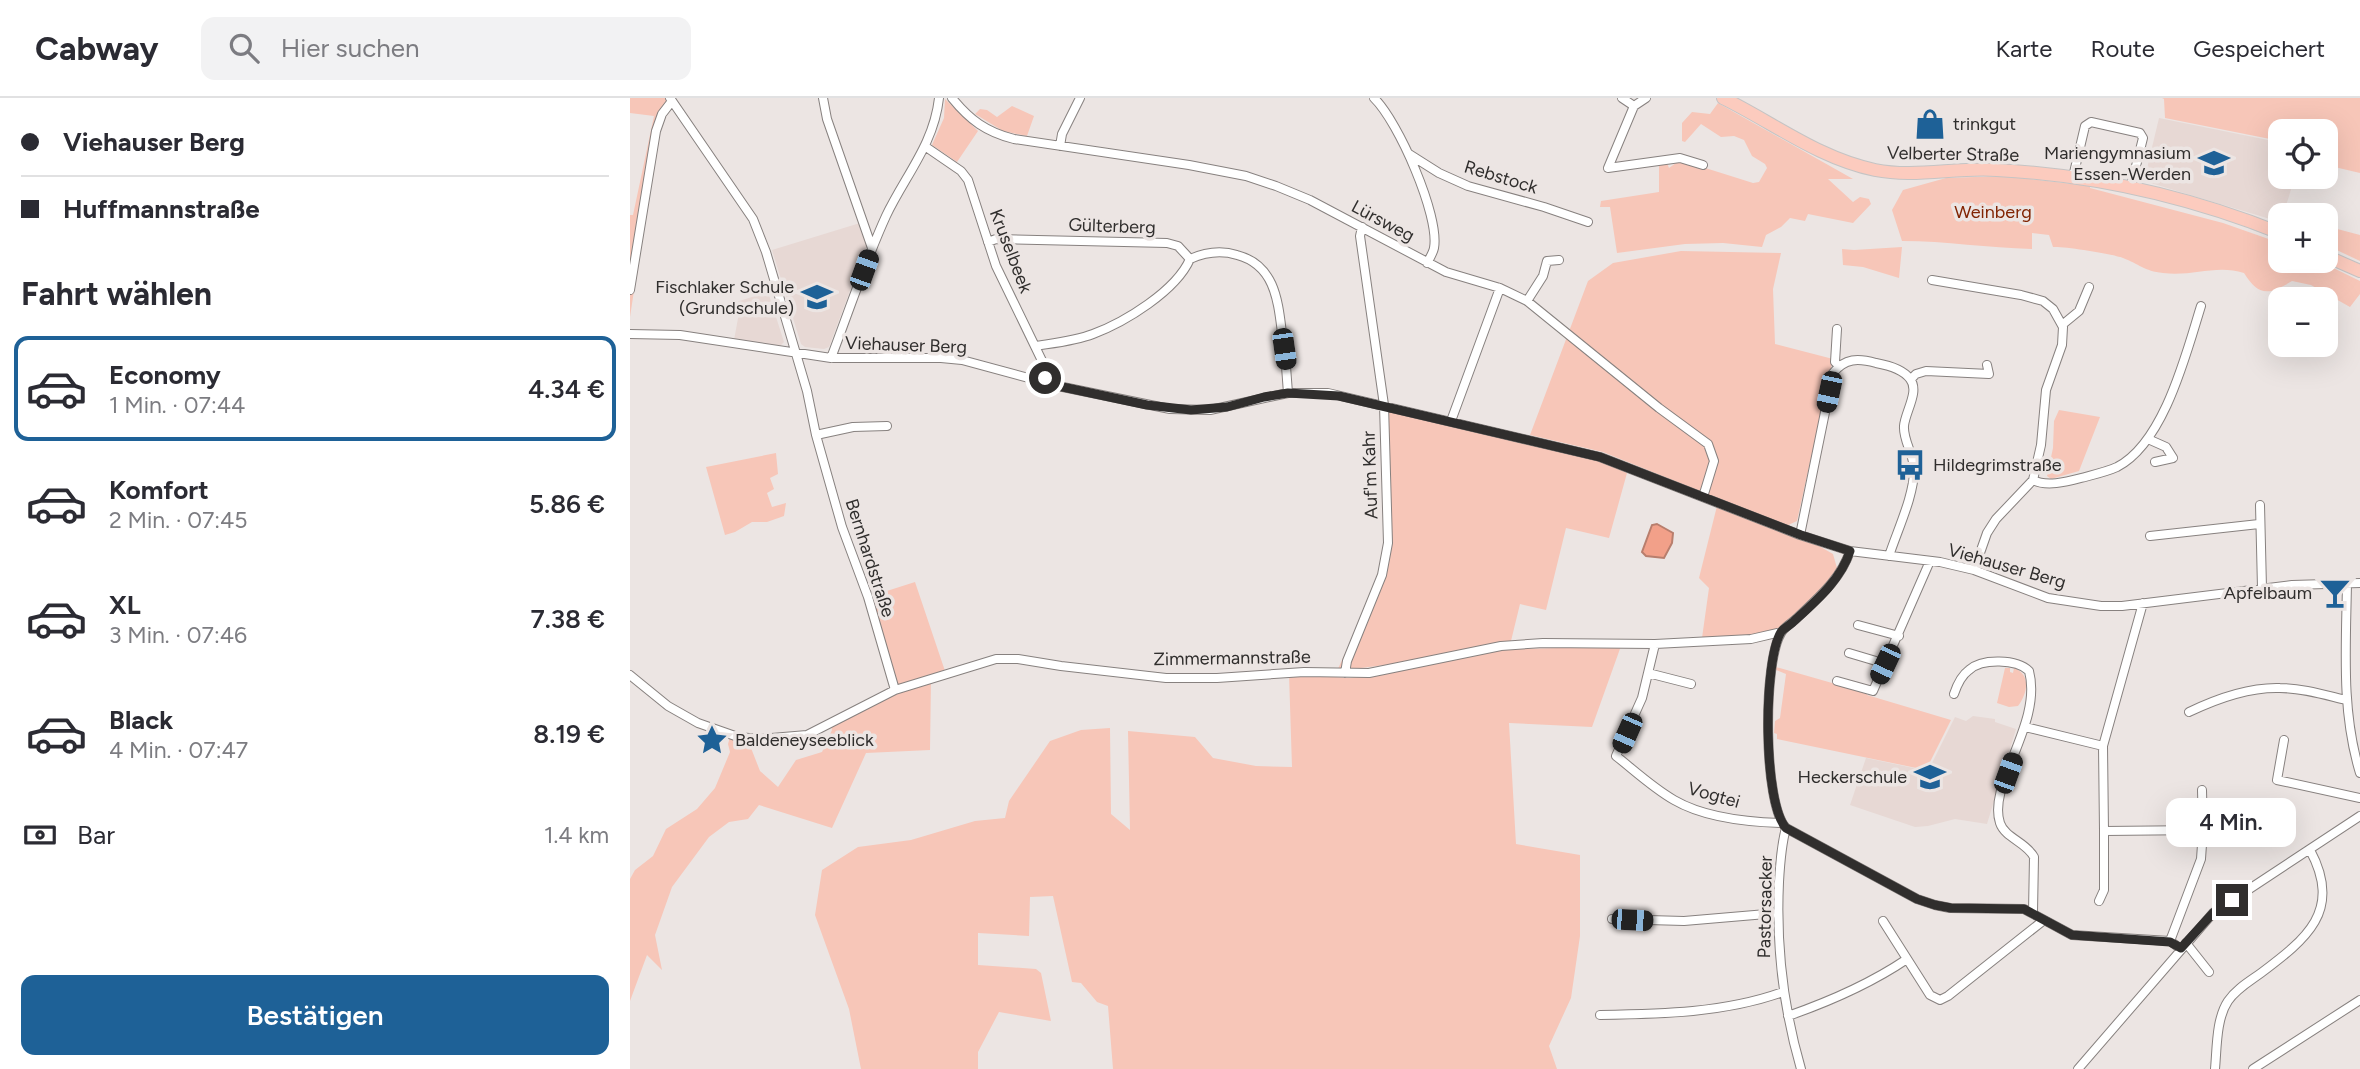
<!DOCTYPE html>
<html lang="de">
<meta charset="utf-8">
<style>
body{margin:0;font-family:Figtree,sans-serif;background:#f2f2f3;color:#2b2b33;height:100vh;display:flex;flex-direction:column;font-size:26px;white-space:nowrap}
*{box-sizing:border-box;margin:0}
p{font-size:23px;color:#7c7c81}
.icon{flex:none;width:38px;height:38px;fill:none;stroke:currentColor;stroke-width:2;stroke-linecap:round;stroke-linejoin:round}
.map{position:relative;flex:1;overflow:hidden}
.details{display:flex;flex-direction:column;background:#fff;width:630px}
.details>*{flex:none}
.top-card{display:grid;align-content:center;height:154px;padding:0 21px;background:#fff}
.controls{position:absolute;left:1638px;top:21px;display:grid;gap:14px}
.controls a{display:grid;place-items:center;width:70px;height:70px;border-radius:14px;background:#fff;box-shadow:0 7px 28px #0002;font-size:35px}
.end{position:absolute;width:32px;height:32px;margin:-16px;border:9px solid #302e2d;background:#fff;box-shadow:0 0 0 4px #fff}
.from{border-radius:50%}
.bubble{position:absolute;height:49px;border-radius:14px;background:#fff;box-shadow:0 7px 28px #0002;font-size:23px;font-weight:600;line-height:49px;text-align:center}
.car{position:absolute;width:21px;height:42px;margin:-21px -10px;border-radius:9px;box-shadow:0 0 5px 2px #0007;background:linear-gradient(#222 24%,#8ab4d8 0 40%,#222 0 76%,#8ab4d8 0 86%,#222 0)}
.top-card b{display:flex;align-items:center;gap:24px;height:66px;font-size:26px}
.top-card b+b{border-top:2px solid #e1e1e2}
.top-card i{width:18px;height:18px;background:#2b2b33}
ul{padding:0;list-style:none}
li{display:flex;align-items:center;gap:21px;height:105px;margin:0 14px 10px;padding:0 7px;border:4px solid transparent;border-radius:14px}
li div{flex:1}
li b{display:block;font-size:26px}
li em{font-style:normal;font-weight:600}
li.on{border-color:#1e6197}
li>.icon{width:63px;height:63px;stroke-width:1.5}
h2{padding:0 21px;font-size:32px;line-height:84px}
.pay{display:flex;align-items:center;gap:18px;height:77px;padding:0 21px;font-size:26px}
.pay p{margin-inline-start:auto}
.primary-button{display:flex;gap:14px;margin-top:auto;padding:14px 21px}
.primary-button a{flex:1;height:80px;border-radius:14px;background:#1e6197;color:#fff;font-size:28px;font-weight:600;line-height:80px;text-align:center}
header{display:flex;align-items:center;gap:42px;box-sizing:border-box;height:98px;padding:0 35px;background:#fff;border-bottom:2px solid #e1e1e2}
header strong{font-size:33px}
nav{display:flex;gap:38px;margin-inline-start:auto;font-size:24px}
.search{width:490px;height:63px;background:#f2f2f3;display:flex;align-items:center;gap:18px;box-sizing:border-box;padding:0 24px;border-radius:14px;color:#7c7c81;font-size:26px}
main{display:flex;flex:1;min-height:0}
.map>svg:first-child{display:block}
.built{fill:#e7d8d4}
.green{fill:#f7c6b8}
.water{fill:#f2a089;stroke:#b87e6d;stroke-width:2}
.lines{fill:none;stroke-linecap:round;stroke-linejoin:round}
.minor-casing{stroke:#87817f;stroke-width:10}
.primary-casing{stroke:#c5c4c4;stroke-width:14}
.minor{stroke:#fff;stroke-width:8}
.primary{stroke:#fccbbe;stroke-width:12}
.route{stroke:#302e2d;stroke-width:9}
.labels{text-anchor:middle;stroke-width:7;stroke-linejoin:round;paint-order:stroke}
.poi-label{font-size:18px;fill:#302e2d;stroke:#ece5e3;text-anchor:end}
.street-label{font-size:18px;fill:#302e2d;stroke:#ece5e3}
.park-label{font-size:18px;fill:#812403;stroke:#ece5e3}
</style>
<header>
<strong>Cabway</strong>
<div class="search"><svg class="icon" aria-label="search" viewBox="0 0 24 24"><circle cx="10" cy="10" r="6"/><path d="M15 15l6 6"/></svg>Hier suchen</div>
<nav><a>Karte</a><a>Route</a><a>Gespeichert</a></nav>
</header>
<main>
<section class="details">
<div class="top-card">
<b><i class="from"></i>Viehauser Berg</b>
<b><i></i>Huffmannstraße</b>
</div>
<h2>Fahrt wählen</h2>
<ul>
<li class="on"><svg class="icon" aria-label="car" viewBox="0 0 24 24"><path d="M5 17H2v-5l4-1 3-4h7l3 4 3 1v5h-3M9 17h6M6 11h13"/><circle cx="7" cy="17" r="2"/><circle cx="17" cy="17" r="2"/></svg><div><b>Economy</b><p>1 Min. · 07:44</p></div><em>4.34 €</em></li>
<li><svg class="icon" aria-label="car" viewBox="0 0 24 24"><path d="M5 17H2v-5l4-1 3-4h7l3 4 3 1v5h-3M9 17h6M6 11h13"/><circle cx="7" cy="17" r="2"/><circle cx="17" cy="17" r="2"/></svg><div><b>Komfort</b><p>2 Min. · 07:45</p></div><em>5.86 €</em></li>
<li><svg class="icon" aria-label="car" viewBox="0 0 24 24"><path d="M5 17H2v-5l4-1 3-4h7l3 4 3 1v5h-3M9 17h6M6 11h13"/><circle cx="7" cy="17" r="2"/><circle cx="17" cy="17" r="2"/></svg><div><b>XL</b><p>3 Min. · 07:46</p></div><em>7.38 €</em></li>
<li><svg class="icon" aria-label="car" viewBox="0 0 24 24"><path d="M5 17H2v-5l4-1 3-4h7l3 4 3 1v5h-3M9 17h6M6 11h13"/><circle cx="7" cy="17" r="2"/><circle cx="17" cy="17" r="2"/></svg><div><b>Black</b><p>4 Min. · 07:47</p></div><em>8.19 €</em></li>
</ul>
<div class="pay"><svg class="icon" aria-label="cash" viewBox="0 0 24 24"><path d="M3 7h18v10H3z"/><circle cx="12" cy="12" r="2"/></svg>Bar<p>1.4 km</p></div>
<div class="primary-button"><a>Bestätigen</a></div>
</section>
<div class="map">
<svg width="1730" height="971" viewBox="0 0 1730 971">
<rect width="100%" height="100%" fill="#ece5e3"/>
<!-- built -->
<path class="built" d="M1529,20L1648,44L1646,55L1650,57V79H1665L1653,117H1650V124L1514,83Z
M230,125L237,147L199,249L194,251L175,249L171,246L142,152Z
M138,194L154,244L150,248L104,242L109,215L106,204Z
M1343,618L1365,621V624L1386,631L1357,726L1325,721L1298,728L1285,729L1220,707L1236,660L1298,673L1325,619L1336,623Z"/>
<!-- green -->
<path class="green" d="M0,0H39L31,15L0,219V117H3L24,18L0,15Z
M1532,0H1730V75L1696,67V33H1650V54V43L1535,20L1534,1Z
M315,1L348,33L327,64L302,47L314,20Z
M1088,5L1223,81H1198L1223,104L1230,99L1239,101L1241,106L1223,125L1178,116L1175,123L1160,120L1151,129L1136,137L1132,149L1093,145L1055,146L987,155L980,109H970L971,103L1029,94V65H1037L1039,70L1050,62L1123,85L1129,84L1137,70L1135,66L1122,58L1114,42L1104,38L1091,39L1071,26L1055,44L1052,43V25L1062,14L1080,16Z
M382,8L404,18L397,38L373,33L345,16L350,11L357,12L367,19Z
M1374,78L1460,88V90L1593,125L1650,145V163H1689L1730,183V196L1720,209L1681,187L1662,183C1639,197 1629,199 1614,175C1586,166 1562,179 1533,175C1514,173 1509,166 1493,160C1483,156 1433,148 1423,149L1419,137L1402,135V151C1358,150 1316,143 1272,143L1262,112L1273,92L1316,80Z
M1696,128L1730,137V163L1696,147Z
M1272,149L1269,180L1233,169L1213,167L1212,151L1224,152Z
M1051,153L1151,155L1143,191L1145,246L1203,261L1167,423L1156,428L973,354L900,337L958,183L983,165Z
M757,312L969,362L997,375L979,440L936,430L916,512L890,506L881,543L763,566L707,573L760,457Z
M1429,312L1470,319L1449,373L1421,381L1417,378L1423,350L1424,323Z
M146,355L148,376L140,380L144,391L137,395L142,409L156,405L154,418L137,424H122L105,434L95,437L76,369Z
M1087,408L1182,444L1203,456L1207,470L1203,479L1151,530L1120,538L1072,540L1079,490L1069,480Z
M285,484L315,573L265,590L238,499Z
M991,548L962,629L879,625L886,746L950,757V838L941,900L919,948L927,971H483L478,908L467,904L451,885L442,884L423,798L400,799L399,838L348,835V867L406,871L411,875L421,923L369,914L348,954V971H231L219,911L185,817L192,772L228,749L281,742L345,723L375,720L379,703L420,643L451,632L480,630L481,716L500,732L498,633L565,639L583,660L626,668L662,669L659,576L720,580L861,552Z
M1146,569L1237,595V597L1321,622L1296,672L1147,641V636L1144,635L1145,623L1150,620L1156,576L1146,572Z
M1375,570H1380V574L1383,575L1384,570C1402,577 1397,596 1388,608L1379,609L1367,605Z
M301,581L300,652L236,655L202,730L129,707L118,721L99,724L79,739L42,789L25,837L32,872L17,857L0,903V781L5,772L23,758L36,731L67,711L85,690L100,654L98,646L100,639L121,650L130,673L148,689L166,662L192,654L202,632L201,627L252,601Z"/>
<!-- water -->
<path class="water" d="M1027,426L1043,435L1042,445L1034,460L1016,458L1012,454L1022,427Z"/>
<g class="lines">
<defs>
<path id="minor" d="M40,0L123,121L136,154L177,293L186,337L212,429L238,499L265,592
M193,0L197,21L242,150
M322,0C340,22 356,34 384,41L559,67L616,78L646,88L680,102L816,174L870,190L897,203L1029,310L1078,346L1084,363L1073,399
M744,0C768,23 810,118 804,150C803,155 800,160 797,165
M992,0L1004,8
M1016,0L1004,8L978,70L1050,60L1073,67
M430,48L432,36L450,0
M296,49L331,73L338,82L366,168L416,271L415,284
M779,56L809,75L838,88L914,109L958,124
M1443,79L1455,28L1461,24L1510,35L1513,40L1501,88
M358,144L366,141L537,145L548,148L560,161C576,154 591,152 607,157C645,167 648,203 652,235C655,255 657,275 658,295
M1302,182L1391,197L1413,203L1423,211L1433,229L1432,247L1416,292L1411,347L1403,382L1366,421L1357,435L1344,472
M0,192L26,33L32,16L42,3
M897,203L913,178L917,163L929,162
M1432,227L1449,213L1459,189
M1207,231L1205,264L1209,268
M0,236L50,237L201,260H311L332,262L428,288L540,311L580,312L658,295H698L970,359L1170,437L1220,453L1310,464L1344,472L1418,500L1471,508H1492L1662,487L1730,485
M405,248C424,245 445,243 463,236C495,224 546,193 560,161
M201,260C219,213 235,164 256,118C275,78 304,46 309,0
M1281,281L1286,276L1296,273L1359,276L1357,267
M821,323L870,190
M186,337L223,329L257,328
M1518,341L1536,349L1543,360L1525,364
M1403,382C1416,389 1436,384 1451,380C1462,377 1476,374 1487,369C1534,345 1556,256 1571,208
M1630,407L1632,490
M1170,437L1203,275C1215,260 1228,260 1246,265C1257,267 1273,271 1280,281C1290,293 1275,314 1274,328C1273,342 1283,355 1284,370C1285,396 1267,433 1259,458
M1520,438L1629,426
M1220,453C1211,481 1188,500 1167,520C1162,525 1154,529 1151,535C1133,564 1133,705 1156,730L1287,801L1305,807L1320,810L1394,811L1442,837L1540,843L1551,851
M1717,485C1716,549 1711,613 1730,675
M1513,505L1473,648L1474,733L1573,732L1571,761L1540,843
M1228,527L1269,538
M1025,546L1012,600L986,658C1005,673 1023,690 1044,702C1075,720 1116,724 1151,725
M1219,555L1256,566
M715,575L717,563L752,477L758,445L754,307L730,138L732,129
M1018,575L1061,586
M0,577L38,608L68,625L108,639L130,641L177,637L265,592L366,561H388L431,568L536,580H587L674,574L739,575L871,548L913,545L1025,546L1121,541L1151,534
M1207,583L1243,593L1300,463
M1324,596C1327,587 1332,577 1339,572C1352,560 1387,561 1399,573C1413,626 1357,686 1370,725C1375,740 1396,744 1404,759L1403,814
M1559,614C1586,601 1619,589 1650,590C1672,590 1695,597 1716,602
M1395,629L1473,648
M1654,642L1647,682L1730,700
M1572,692L1573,732
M1156,730C1151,748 1150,766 1149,784C1146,848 1153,909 1171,971
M1469,803L1474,792V733
M982,821L1054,823L1148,815
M1253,823L1300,897L1310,902L1318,898L1414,822
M1556,845L1579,874
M970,917C1031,916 1095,915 1153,894
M1158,918C1201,903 1240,886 1277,861
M1448,971L1583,815L1730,718
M1585,971C1587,950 1586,921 1598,903C1606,891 1620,883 1631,875C1676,841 1713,813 1680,752
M1623,971L1730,902"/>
<path id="primary" d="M1093,0C1144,25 1188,60 1245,72C1285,80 1326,69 1367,72C1464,77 1560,99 1650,135
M1696,158L1730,173"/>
</defs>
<!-- minor casing -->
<use href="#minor" class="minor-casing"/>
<!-- primary casing -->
<use href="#primary" class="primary-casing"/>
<!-- minor -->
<use href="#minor" class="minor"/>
<!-- primary -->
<use href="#primary" class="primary"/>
</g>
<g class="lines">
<!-- route -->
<path class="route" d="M415,280V284L428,288L517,307L561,312L597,309L634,299L658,295L709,298L970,359L1171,437L1220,453C1211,482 1185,504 1163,524C1160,527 1154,530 1151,534C1133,564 1133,705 1156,730L1287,801L1305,807L1321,810L1394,811L1442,837L1540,844L1551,850L1583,815L1602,802"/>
</g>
<!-- icons -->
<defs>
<symbol id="shop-bare" viewBox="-9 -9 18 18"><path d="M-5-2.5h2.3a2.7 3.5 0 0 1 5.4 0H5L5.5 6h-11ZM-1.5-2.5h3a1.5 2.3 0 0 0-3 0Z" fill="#1e6197" stroke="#ece5e3" stroke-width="2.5" paint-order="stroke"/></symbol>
<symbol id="school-bare" viewBox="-9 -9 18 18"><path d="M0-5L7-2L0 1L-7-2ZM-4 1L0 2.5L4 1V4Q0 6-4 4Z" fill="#1e6197" stroke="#ece5e3" stroke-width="2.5" paint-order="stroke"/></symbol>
<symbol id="bus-bare" viewBox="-9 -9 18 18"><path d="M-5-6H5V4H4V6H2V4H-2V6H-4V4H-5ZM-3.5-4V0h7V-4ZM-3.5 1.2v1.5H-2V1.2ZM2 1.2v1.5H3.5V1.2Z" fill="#1e6197" stroke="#ece5e3" stroke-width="2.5" paint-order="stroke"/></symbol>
<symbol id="bar-bare" viewBox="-9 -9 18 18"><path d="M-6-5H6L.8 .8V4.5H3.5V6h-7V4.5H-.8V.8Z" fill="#1e6197" stroke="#ece5e3" stroke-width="2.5" paint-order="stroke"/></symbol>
<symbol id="sight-bare" viewBox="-9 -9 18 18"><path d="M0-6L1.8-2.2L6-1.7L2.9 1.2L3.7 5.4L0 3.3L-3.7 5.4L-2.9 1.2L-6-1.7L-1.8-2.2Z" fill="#1e6197" stroke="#ece5e3" stroke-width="2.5" paint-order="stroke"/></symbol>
</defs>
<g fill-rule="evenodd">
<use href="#shop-bare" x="1278" y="4" width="44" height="44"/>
<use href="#school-bare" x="1562" y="43" width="44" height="44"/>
<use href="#school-bare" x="165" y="177" width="44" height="44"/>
<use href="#bus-bare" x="1258" y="345" width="44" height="44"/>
<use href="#bar-bare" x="1683" y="473" width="44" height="44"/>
<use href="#sight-bare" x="60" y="620" width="44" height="44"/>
<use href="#school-bare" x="1278" y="657" width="44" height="44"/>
</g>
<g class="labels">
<!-- poi labels -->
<g class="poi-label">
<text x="1323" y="32" text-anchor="start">trinkgut</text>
<text x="1561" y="61">Mariengymnasium<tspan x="1561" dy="21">Essen-Werden</tspan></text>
<text x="164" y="195">Fischlaker Schule<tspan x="164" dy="21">(Grundschule)</tspan></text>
<text x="1303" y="373" text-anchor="start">Hildegrimstraße</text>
<text x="1682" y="501">Apfelbaum</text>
<text x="105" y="648" text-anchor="start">Baldeneyseeblick</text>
<text x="1277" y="685">Heckerschule</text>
</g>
<!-- street labels -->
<g class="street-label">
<text transform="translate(1323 56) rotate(1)" y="6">Velberter Straße</text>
<text transform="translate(871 79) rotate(17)" y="6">Rebstock</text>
<text transform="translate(753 123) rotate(28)" y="6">Lürsweg</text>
<text transform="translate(482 128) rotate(2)" y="6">Gülterberg</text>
<text transform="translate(381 153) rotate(69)" y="6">Kruselbeek</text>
<text transform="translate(276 247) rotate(2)" y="6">Viehauser Berg</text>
<text transform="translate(740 377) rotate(-92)" y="6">Auf'm Kahr</text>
<text transform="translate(240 460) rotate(72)" y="6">Bernhardstraße</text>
<text transform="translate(1377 468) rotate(16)" y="6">Viehauser Berg</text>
<text transform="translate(602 560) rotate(-1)" y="6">Zimmermannstraße</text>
<text transform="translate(1084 697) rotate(16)" y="6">Vogtei</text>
<text transform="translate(1135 809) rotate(-89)" y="6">Pastorsacker</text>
</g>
<!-- park labels -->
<g class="park-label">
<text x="1363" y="120">Weinberg</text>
</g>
</g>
</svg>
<div class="controls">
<a><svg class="icon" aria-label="locate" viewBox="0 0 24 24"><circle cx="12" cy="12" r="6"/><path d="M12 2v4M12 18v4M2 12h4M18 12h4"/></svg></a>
<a>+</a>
<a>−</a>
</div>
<i class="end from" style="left:415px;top:280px"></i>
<i class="end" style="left:1602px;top:802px"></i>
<div class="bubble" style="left:1536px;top:700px;width:130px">4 Min.</div>
<i class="car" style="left:234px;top:172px;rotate:20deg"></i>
<i class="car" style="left:654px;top:251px;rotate:172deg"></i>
<i class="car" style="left:1199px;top:294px;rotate:192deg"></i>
<i class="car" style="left:1255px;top:566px;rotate:205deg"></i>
<i class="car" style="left:997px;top:635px;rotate:204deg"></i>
<i class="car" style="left:1378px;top:675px;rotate:20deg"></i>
<i class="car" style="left:1002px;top:822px;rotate:93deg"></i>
</div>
</main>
